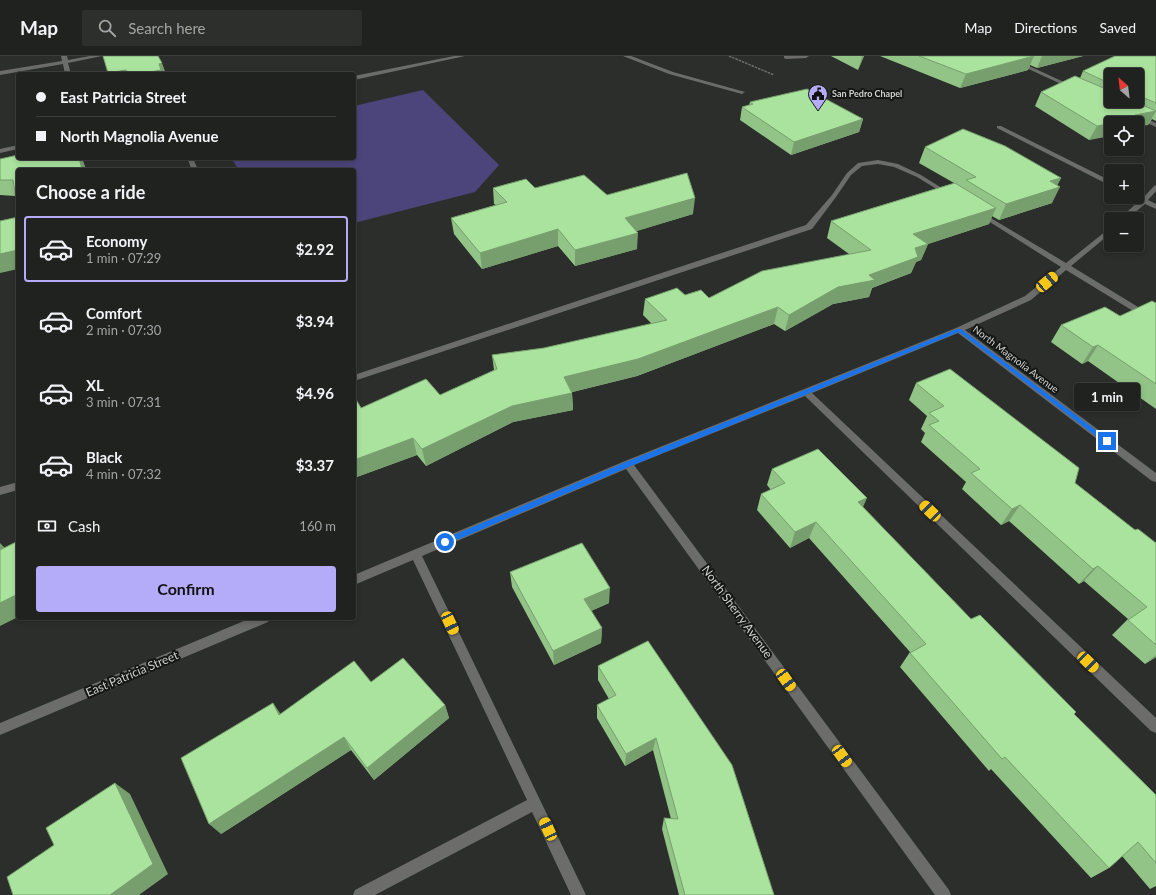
<!DOCTYPE html>
<meta charset="utf-8">
<style>
body{margin:0;font-family:Lato,sans-serif;background:#2d2f2d;color:#f1f3f6;height:100vh;display:flex;flex-direction:column;font-size:15px;white-space:nowrap}
*{box-sizing:border-box;margin:0}
p{font-size:13px;color:#a2a4a5}
.icon{flex:none;width:22px;height:22px;fill:none;stroke:currentColor;stroke-width:2;stroke-linecap:round;stroke-linejoin:round}
.map{position:relative;flex:1;overflow:hidden}
.drawer{position:absolute;left:16px;top:112px;width:340px;height:452px;display:flex;flex-direction:column;background:#202220;border-radius:4px;box-shadow:0 2px 6px #0003,0 0 0 1px #3d3f3e}
.drawer>*{flex:none}
.top-card{position:absolute;left:16px;top:16px;width:340px;height:88px;border-radius:4px;box-shadow:0 2px 6px #0003,0 0 0 1px #3d3f3e;display:grid;align-content:center;height:88px;padding:0 20px;background:#202220}
.needle{width:26px;rotate:332deg}
.fabs{position:absolute;left:1104px;top:12px;display:grid;gap:8px}
.fabs a{display:grid;place-items:center;width:40px;height:40px;border-radius:4px;background:#202220;box-shadow:0 2px 6px #0003,0 0 0 1px #3d3f3e;font-size:20px}
.end{position:absolute;width:18px;height:18px;margin:-9px;border:5px solid #1a73e8;background:#fff;box-shadow:0 0 0 2px #fff}
.from{border-radius:50%}
.bubble{position:absolute;height:28px;border-radius:4px;background:#202220;box-shadow:0 2px 6px #0003,0 0 0 1px #3d3f3e;font-size:13px;font-weight:700;line-height:28px;text-align:center}
.car{position:absolute;width:12px;height:24px;margin:-12px -6px;border-radius:5px;box-shadow:0 0 3px 1px #0007;background:linear-gradient(#f5c518 24%,#345 0 40%,#f5c518 0 76%,#345 0 86%,#f5c518 0)}
.top-card b{display:flex;align-items:center;gap:14px;height:38px;font-size:15px}
.top-card b+b{border-top:1px solid #3d3f3e}
.top-card i{width:10px;height:10px;background:#f1f3f6}
ul{padding:0;list-style:none}
li{display:flex;align-items:center;gap:12px;height:66px;margin:0 8px 6px;padding:0 12px;border:2px solid transparent;border-radius:4px}
li div{flex:1}
li b{display:block;font-size:15px}
li em{font-style:normal;font-weight:700}
li.active{border-color:#b4acf9}
li>.icon{width:36px;height:36px;stroke-width:1.5}
h2{padding:0 20px;font-size:18px;line-height:48px}
.pay{display:flex;align-items:center;gap:10px;height:44px;padding:0 20px;font-size:15px}
.pay p{margin-inline-start:auto}
.button{display:flex;gap:8px;margin-top:auto;padding:8px 20px}
.button a{flex:1;height:46px;border-radius:4px;background:#b4acf9;color:#111;font-size:16px;font-weight:700;line-height:46px;text-align:center}
header{display:flex;align-items:center;gap:24px;box-sizing:border-box;height:56px;padding:0 20px;background:#202220;border-bottom:1px solid #3d3f3e}
header strong{font-size:19px}
nav{display:flex;gap:22px;margin-inline-start:auto;font-size:14px}
.search{width:280px;height:36px;background:#2d2f2d;display:flex;align-items:center;gap:10px;box-sizing:border-box;padding:0 14px;border-radius:4px;color:#a2a4a5;font-size:15px}
.map>svg:first-child{display:block}
.green{fill:#4c457b}
.lines{fill:none;stroke-linecap:round;stroke-linejoin:round}
.path{stroke:#6c6f6b;stroke-width:1.5;stroke-dasharray:2.5 1;stroke-linecap:butt}
.minor{fill:#6c6d6b;fill-rule:evenodd}
.wall{fill:#92c387;fill-rule:evenodd}
.shaded-wall{fill:#779f6e}
.building{fill:#aae39d;stroke:#779f6e}
.route{fill:#1a73e8}
.labels{text-anchor:middle;stroke-width:4;stroke-linejoin:round;paint-order:stroke}
.far-poi-label{font-size:9px;font-weight:bold;fill:#d0d2cf;stroke:#141614;text-anchor:start}
.street-label{font-size:10px;fill:#d0d2cf;stroke:#141614}
.near-street-label{font-size:12px;fill:#d0d2cf;stroke:#141614}
</style>
<header>
<strong>Map</strong>
<div class="search"><svg class="icon" aria-label="search" viewBox="0 0 24 24"><circle cx="10" cy="10" r="6"/><path d="M15 15l6 6"/></svg>Search here</div>
<nav><a>Map</a><a>Directions</a><a>Saved</a></nav>
</header>
<div class="map">
<svg width="1156" height="839" viewBox="0 0 1156 839">
<rect width="100%" height="100%" fill="#2b2e2a"/>
<!-- green -->
<path class="green" d="M423,34L499,109L475,136L354,167V114H239L231,102H354V50Z"/>
<g class="lines">
<!-- path -->
<path class="path" d="M729,0L774,19"/>
<!-- minor -->
<path class="minor" d="M61,0H67L68,4L90,0H102L68,7L71,18H65L63,8L0,19V15L62,5Z
M454,0H465L354,24V20Z
M623,0H631L673,16L745,36L742,38L669,18Z
M784,0H809L806,2L786,3L784,2Z
M1000,0H1007L1077,32L1072,33Z
M1136,60H1140L1156,67V71L1136,62Z
M997,70H1001L1111,125V130L997,72Z
M18,89V93L0,97V93Z
M187,102H193L198,114H192Z
M878,104L898,108L921,119L953,139L948,140L917,121L894,111L878,108L862,110L851,119L836,141L812,173L354,325V319L806,169L832,139L847,117L858,107Z
M1156,129V135L1148,144L1156,148V153L1145,148L1127,163H1119L1139,145L1133,141H1137V139L1143,142L1154,130Z
M979,155L1066,207L1111,171V177L1071,210L1156,262V269L1066,214L1031,244L965,274L1156,417V426L1152,425L958,277L812,337L1156,662V677L1151,675L805,340L634,409L949,834L951,839H935L626,413L422,500L586,839H571L532,756L375,839H353L355,834L527,744L413,504L354,529V519L625,405L956,272L1025,240L1061,211L977,158L975,157Z
M18,426V434L0,439V431Z
M251,562H270L268,566L0,679V667Z"/>
</g>
<!-- wall -->
<path class="wall" d="M831,0H864L858,14Z
M880,0H1083L1037,12L1030,9L1028,14L960,32Z
M1156,0V65L1152,63L1148,69L1137,67L1089,84L1035,50L1041,36L1080,22L1083,15ZM1111,19H1137V45H1111Z
M750,46L863,63L859,76L791,99L740,64L742,51L749,49Z
M925,91L1061,122L1057,129L1052,147L999,164L992,160L989,168L928,188L921,204L916,206L911,217L872,232L869,241L833,248L785,275L774,268L637,320L572,336V337L573,354L513,366L426,410L417,399L354,422V340L361,352L440,339L494,314L492,299L544,292L652,268L643,259L645,243L685,239L709,242L849,198L827,182L831,165L954,127L919,107Z
M18,102H82L86,114H18L15,140L0,139V103Z
M493,132H535L607,139L693,158L636,175L637,193L575,210L558,190L482,213L454,178L451,162L496,149L494,148Z
M1156,247V353L1088,305L1082,308L1051,286L1061,269L1120,260Z
M916,327L1075,427L1135,474L1156,487V601L1145,608L1112,579L1128,563L1084,525L1079,528L1009,465L1001,469L962,433L966,426L921,386L925,377L921,373L927,360L909,344Z
M772,413L863,451L971,563L1076,656L1074,658L1156,739V830L1150,833L1122,800L1109,812L1091,822L991,713L989,715L900,611L910,596L809,482L790,492L757,454L761,438L771,434L767,429Z
M510,516L609,547L591,555L602,572L601,587L554,609L512,531Z
M648,585L774,839H679L662,773L664,762L671,763L653,694L625,710L597,662V649L609,643L598,624V610Z
M371,626L445,649L449,662L374,724L351,694L221,778L281,658Z"/>
<!-- shaded-wall -->
<path class="shaded-wall" d="M862,0H864L858,14Z
M1034,0L1028,14L960,32L966,18Z
M1042,0H1083L1037,12Z
M162,7L166,18H140L159,8Z
M126,14L128,18H108V17Z
M1156,55L1148,69L1137,71V67H1113L1135,59Z
M863,63L859,76L791,99L794,86Z
M1111,67V80L1089,84L1097,70Z
M79,102H82L86,114H79Z
M1061,122L1056,132L1060,131L1052,147L999,164L1006,148L1050,125Z
M695,142L693,158L624,179L625,162Z
M996,152L989,168L928,188L921,204L916,206L911,217L872,232L869,241L833,248L785,275L789,259L838,231L869,219L913,178Z
M558,173V190L482,213L480,197Z
M638,177L637,193L575,210V194Z
M18,194V213L0,217V198Z
M778,251L774,268L637,320L565,338L564,321Z
M1098,289L1088,305L1082,308L1093,291Z
M572,337L573,354L513,366L426,410L422,393L512,350Z
M413,382L417,399L354,422V404Z
M867,442L860,458L858,446Z
M1020,449L1009,465L1001,469L1012,453Z
M816,466L809,482L790,492L795,476Z
M0,487L5,492L0,498Z
M1098,510L1084,525L1079,528L1093,513Z
M610,532L609,547L584,558V543Z
M18,538V561L0,570V547Z
M602,572L601,587L554,609L553,595Z
M1156,599V601L1145,608Z
M273,647L282,660L279,659Z
M445,649L449,662L374,724L367,712Z
M344,681L351,694L221,778L209,768Z
M656,682L653,694L625,710L626,698Z
M115,727L130,738L168,818L139,839H110Z"/>
<!-- building -->
<path class="building" d="M103,0H158L162,7L159,8L161,14L140,18H128L126,14L108,17Z
M919,0H1034L966,18Z
M1115,0H1156V47L1137,39V19H1111V28L1083,15Z
M1075,20L1111,35V45H1133L1156,55L1135,59L1139,62L1097,70L1041,36Z
M807,33L863,63L794,86L742,51L753,48L750,46Z
M963,73L1005,90L1061,122L1050,125L1060,131L1006,148L966,124L976,121L925,91Z
M18,99V102H79L82,113L79,114H18V154L13,124H0V103Z
M687,117L695,142L625,162L638,177L575,194L558,173L480,197L451,162L507,146L493,132L526,123L535,132L584,119L607,139Z
M955,127L996,152L913,178L928,188L915,192L918,201L869,219L875,224L838,231L789,259L778,251L638,303L564,321L572,337L512,350L422,393L413,382L354,404V340L361,352L426,323L440,339L497,313L492,299L544,292L667,264L645,243L677,232L685,239L701,234L709,242L762,215L871,194L831,165Z
M18,161V194L0,198V165Z
M1152,245L1156,247V328L1098,289L1093,291L1061,269L1105,251L1120,260Z
M950,313L1079,412L1075,427L1135,474L1138,473L1156,487V589L1128,564L1147,551L1098,510L1093,513L1020,449L1012,453L971,417L980,413L929,369L939,365L929,357L944,350L916,327Z
M818,393L867,442L858,446L971,563L980,559L1076,656L1074,658L1156,739V807L1138,786L1109,812L1005,701L1002,703L910,597L926,588L816,466L795,476L761,438L785,427L772,413Z
M18,485V538L0,547V494Z
M582,487L610,532L584,543L602,572L553,595L510,516Z
M648,585L732,709L774,839H685L664,762L678,763L656,682L626,698L597,649L616,639L598,610Z
M403,602L445,649L367,712L344,681L209,768L181,702L273,647L279,659L354,605L371,626Z
M115,727L153,808L110,839H13L7,821L54,789L46,772Z"/>
<!-- route -->
<path class="route" d="M957,273H961L1109,384V387H1105L959,276L631,410L447,488H442L441,486L442,484L626,406Z"/>
<!-- icons -->
<defs>
<symbol id="civic-pin" viewBox="-11 -11 22 30"><path d="M0 17L-7.5 6A9.5 9.5 0 1 1 7.5 6Z" fill="#b4acf9" stroke="#141614"/><path d="M-.6-6.5H3V-4.5H.6V-3L4-1V1h2V6H-6V1h2V-1L-.6-3ZM-1.2 2.5V6h2.4V2.5Z" fill="#111"/></symbol>
</defs>
<g fill-rule="evenodd">
<use href="#civic-pin" x="807" y="27" width="22" height="30"/>
</g>
<g class="labels">
<!-- far-poi labels -->
<g class="far-poi-label">
<text x="832" y="41">San Pedro Chapel</text>
</g>
<!-- street labels -->
<g class="street-label">
<text transform="translate(1016 303) rotate(37)" y="4">North Magnolia Avenue</text>
</g>
<!-- near-street labels -->
<g class="near-street-label">
<text transform="translate(737 556) rotate(54)" y="4">North Sherry Avenue</text>
<text transform="translate(132 618) rotate(-23)" y="4">East Patricia Street</text>
</g>
</g>
</svg>
<div class="fabs">
<a><svg class="needle" viewBox="-14 -14 28 28"><path d="M0-13l5 13h-10z" fill="#e53935"/><path d="M0 13l5-13h-10z" fill="#a2a4a5"/></svg></a>
<a><svg class="icon" aria-label="locate" viewBox="0 0 24 24"><circle cx="12" cy="12" r="6"/><path d="M12 2v4M12 18v4M2 12h4M18 12h4"/></svg></a>
<a>+</a>
<a>−</a>
</div>
<i class="end from" style="left:445px;top:486px"></i>
<i class="end" style="left:1107px;top:385px"></i>
<div class="bubble" style="left:1074px;top:327px;width:66px">1 min</div>
<i class="car" style="left:1047px;top:226px;rotate:50deg"></i>
<i class="car" style="left:930px;top:455px;rotate:314deg"></i>
<i class="car" style="left:450px;top:567px;rotate:155deg"></i>
<i class="car" style="left:1088px;top:606px;rotate:134deg"></i>
<i class="car" style="left:786px;top:624px;rotate:144deg"></i>
<i class="car" style="left:842px;top:700px;rotate:144deg"></i>
<i class="car" style="left:548px;top:773px;rotate:335deg"></i>
<div class="top-card">
<b><i class="from"></i>East Patricia Street</b>
<b><i></i>North Magnolia Avenue</b>
</div>
<section class="drawer">
<h2>Choose a ride</h2>
<ul>
<li class="active"><svg class="icon" aria-label="car" viewBox="0 0 24 24"><path d="M5 17H2v-5l4-1 3-4h7l3 4 3 1v5h-3M9 17h6M6 11h13"/><circle cx="7" cy="17" r="2"/><circle cx="17" cy="17" r="2"/></svg><div><b>Economy</b><p>1 min · 07:29</p></div><em>$2.92</em></li>
<li><svg class="icon" aria-label="car" viewBox="0 0 24 24"><path d="M5 17H2v-5l4-1 3-4h7l3 4 3 1v5h-3M9 17h6M6 11h13"/><circle cx="7" cy="17" r="2"/><circle cx="17" cy="17" r="2"/></svg><div><b>Comfort</b><p>2 min · 07:30</p></div><em>$3.94</em></li>
<li><svg class="icon" aria-label="car" viewBox="0 0 24 24"><path d="M5 17H2v-5l4-1 3-4h7l3 4 3 1v5h-3M9 17h6M6 11h13"/><circle cx="7" cy="17" r="2"/><circle cx="17" cy="17" r="2"/></svg><div><b>XL</b><p>3 min · 07:31</p></div><em>$4.96</em></li>
<li><svg class="icon" aria-label="car" viewBox="0 0 24 24"><path d="M5 17H2v-5l4-1 3-4h7l3 4 3 1v5h-3M9 17h6M6 11h13"/><circle cx="7" cy="17" r="2"/><circle cx="17" cy="17" r="2"/></svg><div><b>Black</b><p>4 min · 07:32</p></div><em>$3.37</em></li>
</ul>
<div class="pay"><svg class="icon" aria-label="cash" viewBox="0 0 24 24"><path d="M3 7h18v10H3z"/><circle cx="12" cy="12" r="2"/></svg>Cash<p>160 m</p></div>
<div class="button"><a>Confirm</a></div>
</section>
</div>
